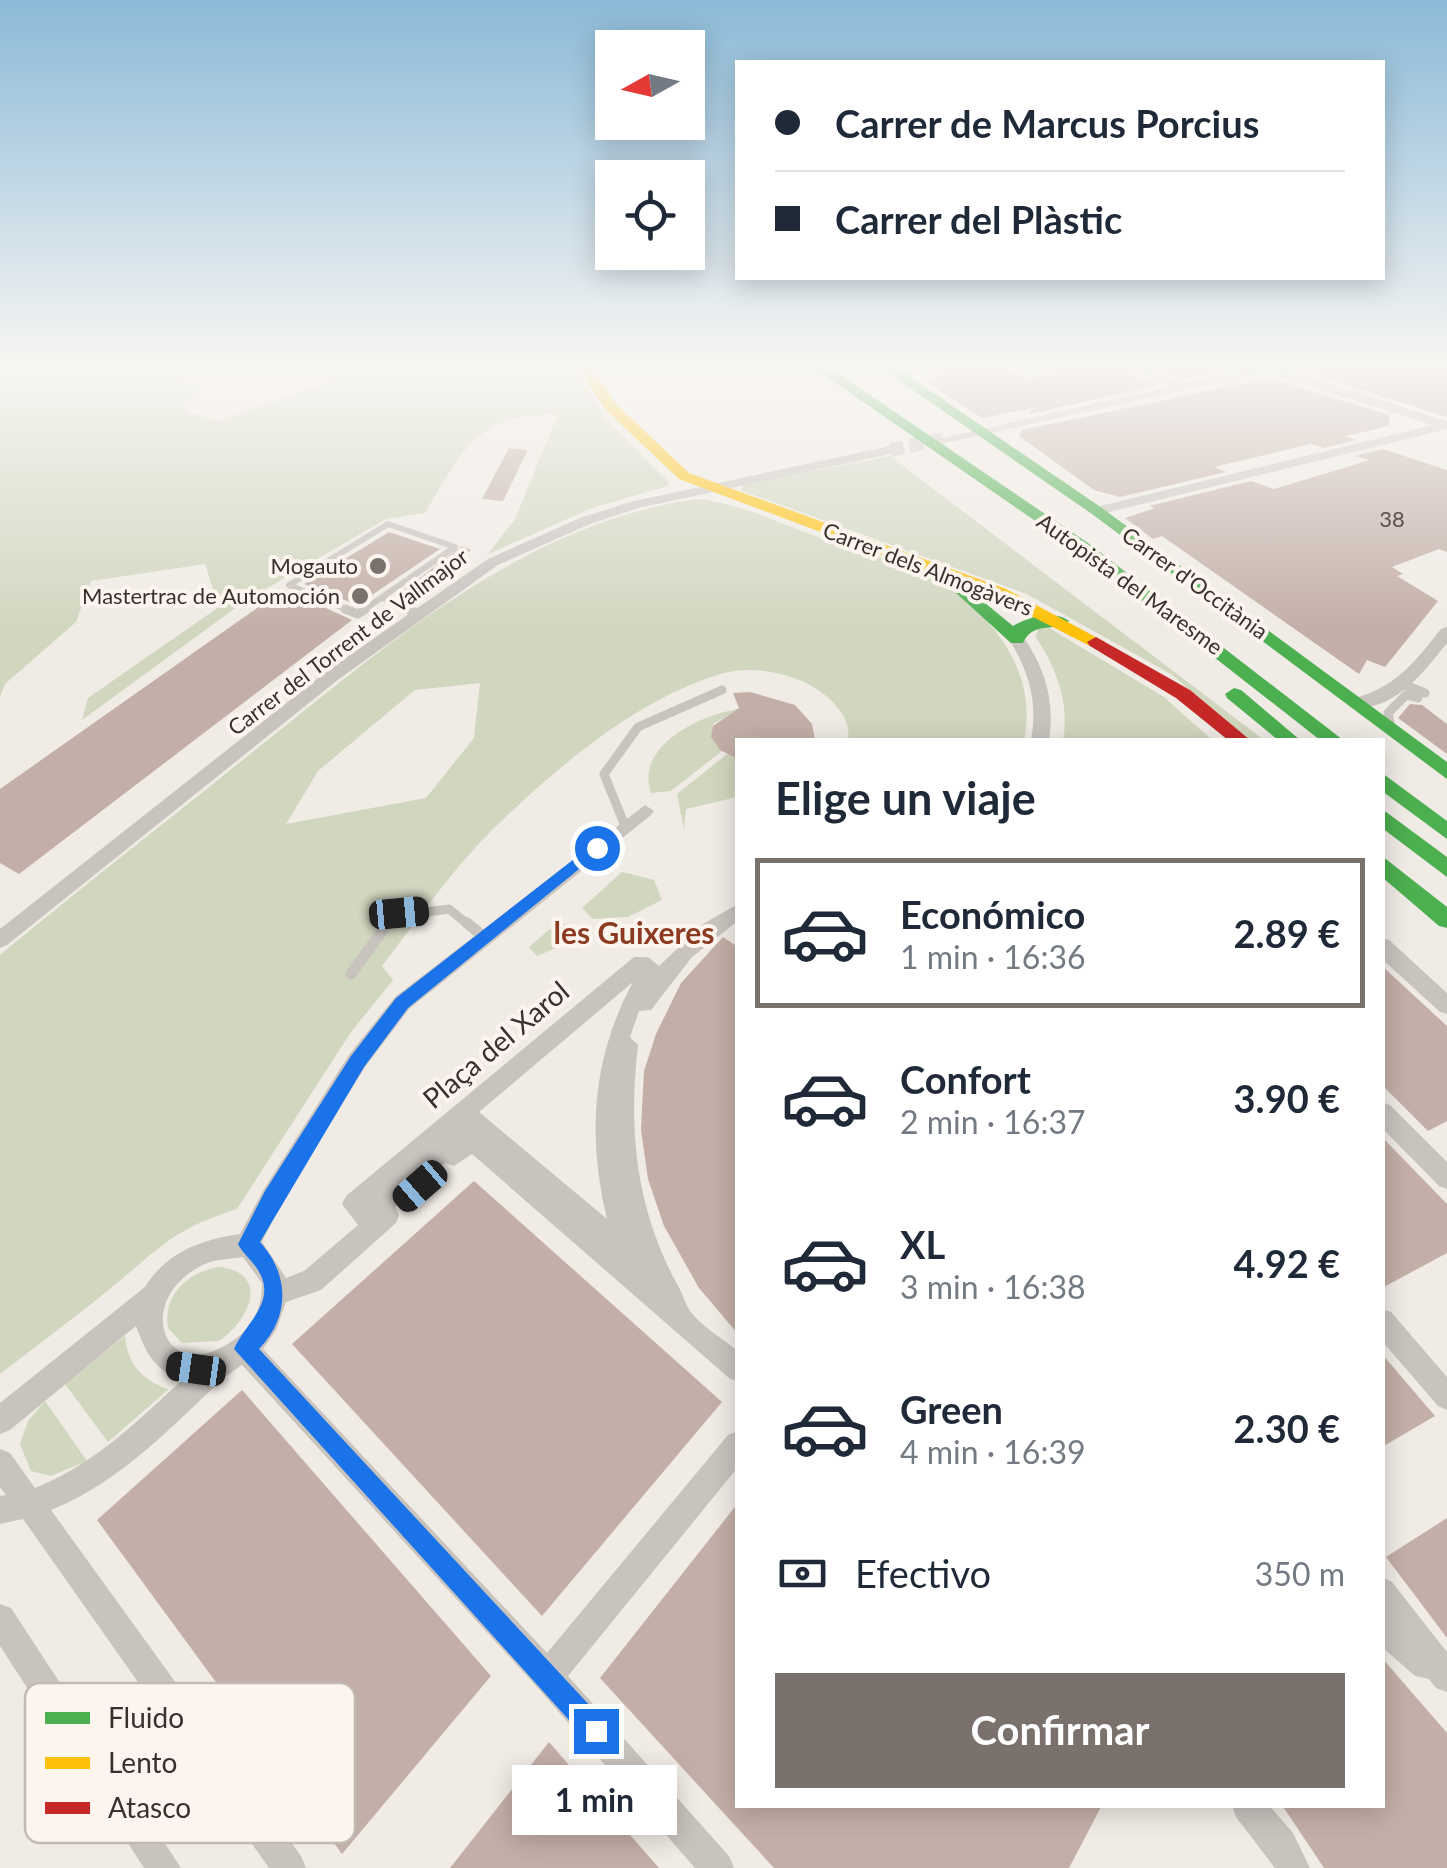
<!DOCTYPE html>
<html lang="es">
<meta charset="utf-8">
<style>
body{margin:0;font-family:Lato,sans-serif;background:#f6f6f7;color:#1f2937;height:100vh;display:flex;flex-direction:column;font-size:38px;white-space:nowrap}
*{box-sizing:border-box;margin:0}
p{font-size:32px;color:#747a83}
.icon{flex:none;width:55px;height:55px;fill:none;stroke:currentColor;stroke-width:2;stroke-linecap:round;stroke-linejoin:round}
.map{position:relative;flex:1;overflow:hidden}
.drawer{position:absolute;left:735px;top:738px;width:650px;height:1070px;display:flex;flex-direction:column;background:#fff;border-radius:0px;box-shadow:0 5px 25px #0003}
.drawer>*{flex:none}
.guide{position:absolute;left:735px;top:60px;width:650px;height:220px;border-radius:0px;box-shadow:0 5px 25px #0003;display:grid;align-content:center;height:220px;padding:0 40px;background:#fff}
.needle{width:65px;rotate:262deg}
.controls{position:absolute;left:595px;top:30px;display:grid;gap:20px}
.controls a{display:grid;place-items:center;width:110px;height:110px;border-radius:0px;background:#fff;box-shadow:0 5px 25px #0003;font-size:50px}
.end{position:absolute;width:45px;height:45px;margin:-22px;border:12px solid #1a73e8;background:#fff;box-shadow:0 0 0 5px #fff}
.from{border-radius:50%}
.bubble{position:absolute;height:70px;border-radius:0px;background:#fff;box-shadow:0 5px 25px #0003;font-size:32px;font-weight:700;line-height:70px;text-align:center}
.car{position:absolute;width:30px;height:60px;margin:-30px -15px;border-radius:12px;box-shadow:0 0 8px 2px #0007;background:linear-gradient(#222 24%,#8ab4d8 0 40%,#222 0 76%,#8ab4d8 0 86%,#222 0)}
.guide b{display:flex;align-items:center;gap:35px;height:95px;font-size:38px}
.guide b+b{border-top:2px solid #e0e1e3}
.guide i{width:25px;height:25px;background:#1f2937}
ul{padding:0;list-style:none}
li{display:flex;align-items:center;gap:30px;height:150px;margin:0 20px 15px;padding:0 20px;border:5px solid transparent;border-radius:0px}
li div{flex:1}
li b{display:block;font-size:38px}
li em{font-style:normal;font-weight:700}
li.selected{border-color:#7a716c}
li>.icon{width:90px;height:90px;stroke-width:1.5}
h2{padding:0 40px;font-size:45px;line-height:120px}
.pay{display:flex;align-items:center;gap:25px;height:110px;padding:0 40px;font-size:38px}
.pay p{margin-inline-start:auto}
.primary-button{display:flex;gap:20px;margin-top:auto;padding:20px 40px}
.primary-button a{flex:1;height:115px;border-radius:0px;background:#7a716c;color:#fff;font-size:40px;font-weight:700;line-height:115px;text-align:center}
.map>svg:first-child{display:block}
.green{fill:#d1d6bf;fill-rule:evenodd}
.building{fill:#c3afa7}
.lines{fill:none;stroke-linecap:round;stroke-linejoin:round}
.street-tunnel{stroke:#ccc6c0;stroke-width:14;stroke-dasharray:14 6;stroke-linecap:butt}
.lane-far2{stroke:#c9c3be;stroke-width:6}
.lane-far1{stroke:#c9c3be;stroke-width:9}
.lane{stroke:#c9c3be;stroke-width:11}
.street{fill:#c9c3be;fill-rule:evenodd}
.fast{fill:#4caf50;fill-rule:evenodd}
.slow{fill:#ffc107;fill-rule:evenodd}
.jam{fill:#c62828;fill-rule:evenodd}
.route{fill:#1a73e8}
.poi-dot{fill:#7a716c;stroke:#fbf5ee;stroke-width:4}
.labels{text-anchor:middle;stroke-width:8;stroke-linejoin:round;paint-order:stroke}
.number-label{font-size:22px;fill:#5d504a}
.far-poi-label{font-size:22px;fill:#3b302b;stroke:#fbf5ee;text-anchor:end}
.far-street-label{font-size:22px;fill:#3b302b;stroke:#fbf5ee}
.street-label{font-size:28px;fill:#3b302b;stroke:#fbf5ee}
.neighbourhood-label{font-size:30px;font-weight:bold;fill:#8c3b22;stroke:#fbf5ee}
.key{fill:#fbf5ee;stroke:#c1bab4;stroke-width:2.5}
.key-label{font-size:28px;fill:#3b302b}
</style>
<div class="map">
<svg width="1447" height="1868" viewBox="0 0 1447 1868">
<rect width="100%" height="100%" fill="#f0ebe5"/>
<!-- green -->
<path class="green" d="M0,368C69,368 141,358 203,388L181,404L188,412L220,421L336,379L346,368H572L611,425L669,482L668,486L592,508L488,554L515,519L558,414C475,414 464,449 425,513L386,519L245,601L82,720L88,698L219,607L205,564L91,581L76,622L5,684L0,697Z
M890,456L1264,740H1249L1171,674L1027,594L740,490L745,484Z
M699,499C738,503 779,523 816,536C859,552 916,563 952,590C1001,625 1037,679 1024,740H848C852,714 827,694 806,683C783,672 749,666 724,673C637,698 556,768 492,830C451,871 417,920 382,966L393,980L351,1032L237,1209C173,1229 161,1247 112,1287C76,1317 37,1345 0,1374V955C82,887 166,822 249,755C381,650 525,521 699,499ZM480,683L474,738L426,798L286,824L318,771L415,690Z
M1049,628L1164,697L1212,740H1063C1070,702 1056,667 1035,636L1039,629Z
M739,709L713,724L712,738L722,751L671,791L651,793C634,745 703,714 739,709Z
M727,754L737,757V797L686,809L684,829L677,794Z
M622,872L654,880L662,900L628,917L593,919L582,908Z
M556,924H569L578,934L575,940L537,956L529,947Z
M218,1267C272,1272 249,1321 219,1341L182,1343L168,1328C163,1295 187,1273 218,1267Z
M125,1336C127,1363 142,1381 169,1389L108,1442L65,1384Z
M45,1401L87,1461L51,1476L31,1471L20,1444L28,1421Z"/>
<!-- building -->
<path class="building" d="M948,368H1001L1029,378L1074,368H1120L1158,385L1030,414L1033,408L982,418L925,381Z
M1152,368H1230L1231,369L1184,379Z
M1313,368H1447V417L1315,375Z
M1269,378L1389,415V426L1346,436L1356,440L1324,448L1311,444L1214,467L1226,472L1120,497L1094,490L1019,436L1022,430Z
M509,448L528,450L503,501L482,499Z
M1383,449L1447,470V552L1439,549L1392,567L1403,574L1397,576L1438,601L1385,667L1367,660L1359,674L1162,536L1153,539L1125,518L1155,508L1149,506L1251,481L1274,489L1370,460L1354,456Z
M389,532L440,549L357,605L304,584Z
M462,546L471,550L431,587L410,601L396,596Z
M284,589L352,620L19,874L0,863V789Z
M750,692L795,705L812,724L815,740H738V759L720,750L711,737L713,726L739,708L733,693Z
M1410,704L1422,705L1447,724V754L1398,718Z
M723,937L738,947V1334L699,1288L664,1226L648,1179L641,1130L644,1071L656,1034L681,983Z
M1382,966L1447,1026V1121L1428,1131L1382,1085Z
M1382,1137L1447,1204V1253L1382,1288Z
M474,1181L722,1402L542,1616L292,1344Z
M1382,1354L1435,1416L1382,1447Z
M242,1390L491,1676L342,1854L97,1520Z
M738,1503V1805H1102L1069,1868H774L600,1678Z
M1447,1518V1638L1386,1557Z
M1382,1658L1447,1733V1868H1324L1282,1805H1382Z
M549,1742L581,1779L659,1868H450Z"/>
<g class="lines">
<!-- street-tunnel -->
<path class="street-tunnel" d="M890,450L943,439"/>
<!-- lane-far2 -->
<path class="lane-far2" d="M383,598L413,611
M351,611L289,585L388,524L455,547L362,611"/>
<!-- lane-far1 -->
<path class="lane-far1" d="M345,609L358,614L366,609
M407,609L417,613
M1405,685L1425,693
M1390,723L1388,713L1406,695L1418,698
M625,826L604,774L638,727L722,690
M385,926L411,914L449,909L470,926"/>
<!-- lane -->
<path class="lane" d="M467,923L484,937
M351,974L388,923"/>
<!-- street -->
<path class="street" d="M912,368H927L908,380H900V374Z
M1124,368H1141L1184,383L1252,368H1280L1447,421V429L1097,515L1090,511L1092,508L1433,425L1267,372L945,443L939,439L1171,386Z
M890,446L895,447V453L638,508L590,524L498,565L339,679L7,945L0,948V929L327,671L488,559L580,518L630,502Z
M1447,627V643C1424,672 1393,713 1351,707V699C1394,689 1415,662 1441,629Z
M1017,634L1023,636C1045,669 1055,700 1049,740H1031C1038,702 1029,672 1009,639Z
M645,805L654,811L651,815L409,1009L365,1067L280,1205L262,1242L286,1278L304,1271L358,1225L342,1204L346,1196L634,957H648L659,966L703,924L738,904V921L692,957L651,1010L639,1011L630,1037L638,1045C628,1129 636,1209 677,1284C682,1292 686,1305 690,1311C701,1326 723,1339 738,1351V1382L729,1378L472,1154L454,1166L445,1163L395,1207L399,1215L396,1223L321,1290L286,1302L276,1330L263,1349L547,1653L728,1435L738,1431V1467L568,1676L729,1856L734,1868H695L537,1687L242,1365L226,1376C172,1426 121,1482 51,1510L301,1856L306,1868H269L23,1519L0,1524V1496L6,1495L0,1487V1449L10,1453L35,1488C93,1465 138,1421 183,1379C154,1371 146,1353 136,1326L10,1430L0,1434V1403L145,1287C167,1252 200,1240 240,1234L264,1189L349,1055L395,997ZM633,982C592,1058 587,1135 607,1219L479,1112ZM243,1257L262,1283C262,1305 256,1323 238,1337C164,1394 130,1298 205,1264C216,1259 231,1259 243,1257Z
M1382,938L1389,940L1447,993V1014L1440,1012L1382,959Z
M1382,1102L1390,1105L1447,1162V1189L1439,1186L1382,1128Z
M1382,1309L1391,1312L1447,1377V1410L1438,1406L1382,1341Z
M1382,1577L1392,1582L1447,1652V1692L1436,1688L1429,1679L1415,1676L1382,1647Z
M0,1604L11,1608L181,1868H144L0,1646Z
M1232,1805H1269L1293,1833L1310,1868H1275L1236,1817Z"/>
<!-- fast -->
<path class="fast" d="M814,368H830L1088,543L1343,740H1320L1076,549Z
M881,368H897L1102,508L1447,762V779L1092,514Z
M962,584L1013,626C1028,617 1054,610 1069,621C1052,633 1033,621 1023,643H1011L956,593L954,589Z
M1234,688L1241,690L1300,740H1278L1227,698L1225,694Z
M1382,773L1447,821V839L1382,791Z
M1382,809L1447,857V877L1382,828Z
M1382,856L1447,907V928L1439,926L1382,877Z"/>
<!-- slow -->
<path class="slow" d="M578,368H592L616,404L689,473L1006,589L1105,642L1096,647L1090,646L994,597L679,479L606,410Z"/>
<!-- jam -->
<path class="jam" d="M1096,637L1190,690L1250,740H1228L1176,698L1090,646L1087,642Z"/>
</g>
<!-- sky -->
<linearGradient id="sky" x2="0" y2="1"><stop stop-color="#8bbad8"/><stop offset="0.58" stop-color="#f8f6f3"/><stop offset="1" stop-color="#f8f6f3" stop-opacity="0"/></linearGradient>
<rect width="1447" height="630" fill="url(#sky)"/>
<!-- route -->
<path class="route" d="M592,845L605,848L408,1008L364,1067L260,1242C289,1274 291,1316 259,1349L605,1722L609,1731L605,1740L596,1744L587,1740L234,1349C245,1323 278,1302 258,1270C252,1260 243,1254 238,1244L265,1191L351,1056L396,998Z"/>
<!-- markers -->
<g class="poi-dot">
<circle cx="378" cy="566" r="10"/>
<circle cx="360" cy="596" r="10"/>
</g>
<g class="labels">
<!-- number labels -->
<g class="number-label">
<text x="1392" y="527">38</text>
</g>
<!-- far-poi labels -->
<g class="far-poi-label">
<text x="358" y="574">Mogauto</text>
<text x="340" y="604">Mastertrac de Automoción</text>
</g>
<!-- far-street labels -->
<g class="far-street-label">
<text transform="translate(928 569) rotate(21)" y="8">Carrer dels Almogàvers</text>
<text transform="translate(1195 583) rotate(36)" y="8">Carrer d'Occitània</text>
<text transform="translate(1130 584) rotate(36)" y="8">Autopista del Maresme</text>
<text transform="translate(348 642) rotate(-37)" y="8">Carrer del Torrent de Vallmajor</text>
</g>
<!-- street labels -->
<g class="street-label">
<text transform="translate(496 1045) rotate(-40)" y="10">Plaça del Xarol</text>
</g>
<!-- neighbourhood labels -->
<g class="neighbourhood-label">
<text x="634" y="944">les Guixeres</text>
</g>
</g>
<!-- legend -->
<rect x="25" y="1683" width="330" height="160" rx="15" class="key"/>
<rect x="45" y="1712" width="45" height="12" fill="#4caf50"/>
<rect x="45" y="1757" width="45" height="12" fill="#ffc107"/>
<rect x="45" y="1802" width="45" height="12" fill="#c62828"/>
<g class="key-label">
<text x="108" y="1728">Fluido</text>
<text x="108" y="1773">Lento</text>
<text x="108" y="1818">Atasco</text>
</g>
</svg>
<div class="controls">
<a><svg class="needle" viewBox="-14 -14 28 28"><path d="M0-13l5 13h-10z" fill="#e53935"/><path d="M0 13l5-13h-10z" fill="#747a83"/></svg></a>
<a><svg class="icon" aria-label="locate" viewBox="0 0 24 24"><circle cx="12" cy="12" r="6"/><path d="M12 2v4M12 18v4M2 12h4M18 12h4"/></svg></a>
</div>
<i class="end from" style="left:597px;top:848px"></i>
<i class="end" style="left:596px;top:1731px"></i>
<div class="bubble" style="left:512px;top:1765px;width:165px">1 min</div>
<i class="car" style="left:399px;top:913px;rotate:85deg"></i>
<i class="car" style="left:420px;top:1186px;rotate:229deg"></i>
<i class="car" style="left:196px;top:1369px;rotate:278deg"></i>
<div class="guide">
<b><i class="from"></i>Carrer de Marcus Porcius</b>
<b><i></i>Carrer del Plàstic</b>
</div>
<section class="drawer">
<h2>Elige un viaje</h2>
<ul>
<li class="selected"><svg class="icon" aria-label="car" viewBox="0 0 24 24"><path d="M5 17H2v-5l4-1 3-4h7l3 4 3 1v5h-3M9 17h6M6 11h13"/><circle cx="7" cy="17" r="2"/><circle cx="17" cy="17" r="2"/></svg><div><b>Económico</b><p>1 min · 16:36</p></div><em>2.89 €</em></li>
<li><svg class="icon" aria-label="car" viewBox="0 0 24 24"><path d="M5 17H2v-5l4-1 3-4h7l3 4 3 1v5h-3M9 17h6M6 11h13"/><circle cx="7" cy="17" r="2"/><circle cx="17" cy="17" r="2"/></svg><div><b>Confort</b><p>2 min · 16:37</p></div><em>3.90 €</em></li>
<li><svg class="icon" aria-label="car" viewBox="0 0 24 24"><path d="M5 17H2v-5l4-1 3-4h7l3 4 3 1v5h-3M9 17h6M6 11h13"/><circle cx="7" cy="17" r="2"/><circle cx="17" cy="17" r="2"/></svg><div><b>XL</b><p>3 min · 16:38</p></div><em>4.92 €</em></li>
<li><svg class="icon" aria-label="car" viewBox="0 0 24 24"><path d="M5 17H2v-5l4-1 3-4h7l3 4 3 1v5h-3M9 17h6M6 11h13"/><circle cx="7" cy="17" r="2"/><circle cx="17" cy="17" r="2"/></svg><div><b>Green</b><p>4 min · 16:39</p></div><em>2.30 €</em></li>
</ul>
<div class="pay"><svg class="icon" aria-label="cash" viewBox="0 0 24 24"><path d="M3 7h18v10H3z"/><circle cx="12" cy="12" r="2"/></svg>Efectivo<p>350 m</p></div>
<div class="primary-button"><a>Confirmar</a></div>
</section>
</div>
